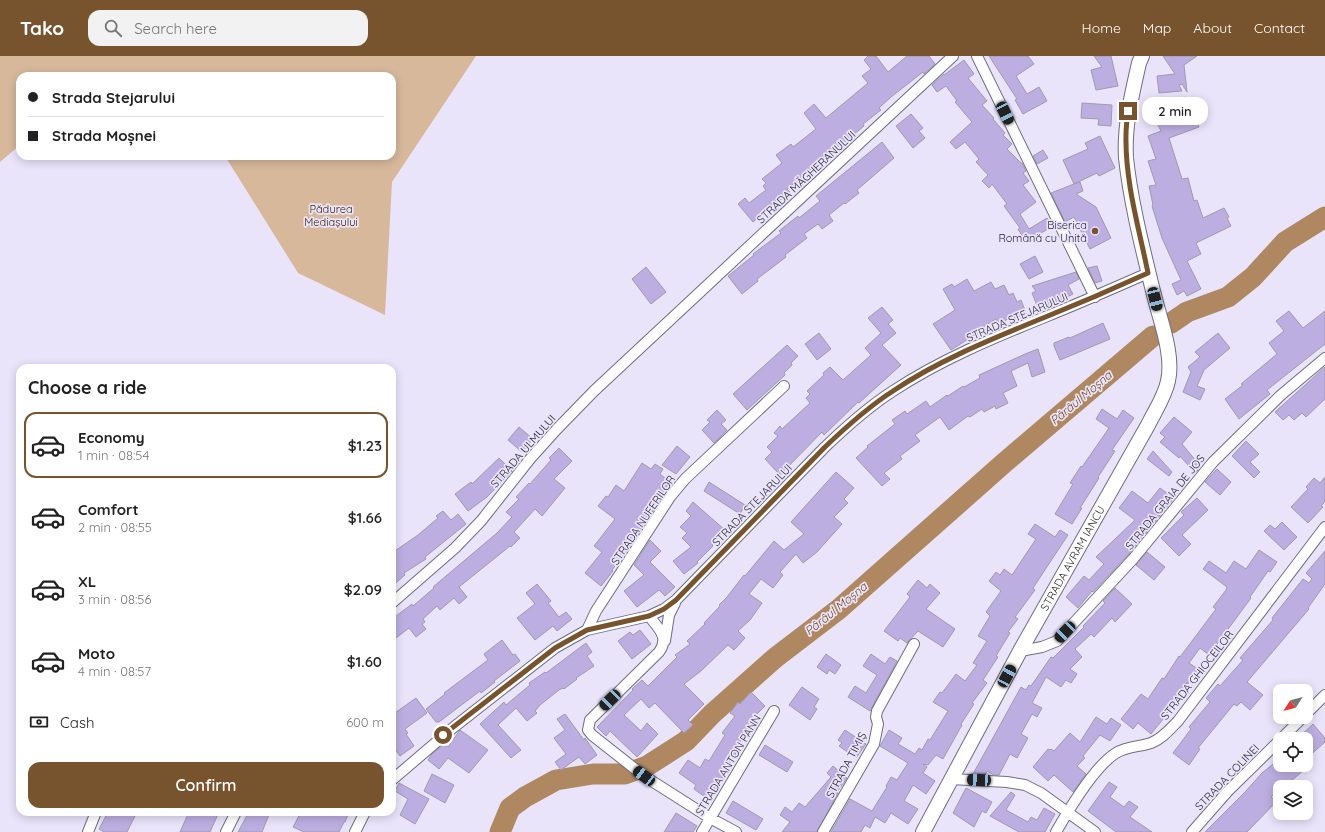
<!DOCTYPE html>
<meta charset="utf-8">
<style>
body{margin:0;font-family:Quicksand,sans-serif;background:#f2f2f2;color:#222;height:100vh;display:flex;flex-direction:column;font-size:15px;white-space:nowrap}
*{box-sizing:border-box;margin:0}
p{font-size:13px;color:#767676}
.icon{flex:none;width:22px;height:22px;fill:none;stroke:currentColor;stroke-width:2;stroke-linecap:round;stroke-linejoin:round}
.map{position:relative;flex:1;overflow:hidden}
.drawer{position:absolute;left:16px;top:308px;width:380px;height:452px;display:flex;flex-direction:column;background:#fff;border-radius:12px;box-shadow:0 2px 10px #0003}
.drawer>*{flex:none}
.banner{position:absolute;left:16px;top:16px;width:380px;height:88px;border-radius:12px;box-shadow:0 2px 10px #0003;display:grid;align-content:center;height:88px;padding:0 12px;background:#fff}
.needle{width:26px;rotate:234deg}
.fabs{position:absolute;left:1273px;top:628px;display:grid;gap:8px}
.fabs a{display:grid;place-items:center;width:40px;height:40px;border-radius:8px;background:#fff;box-shadow:0 2px 10px #0003;font-size:20px}
.end{position:absolute;width:18px;height:18px;margin:-9px;border:5px solid #78542e;background:#fff;box-shadow:0 0 0 2px #fff}
.from{border-radius:50%}
.bubble{position:absolute;height:28px;border-radius:12px;background:#fff;box-shadow:0 2px 10px #0003;font-size:13px;font-weight:600;line-height:28px;text-align:center}
.car{position:absolute;width:12px;height:24px;margin:-12px -6px;border-radius:5px;box-shadow:0 0 3px 1px #0007;background:linear-gradient(#222 24%,#8ab4d8 0 40%,#222 0 76%,#8ab4d8 0 86%,#222 0)}
.banner b{display:flex;align-items:center;gap:14px;height:38px;font-size:15px}
.banner b+b{border-top:1px solid #e0e0e0}
.banner i{width:10px;height:10px;background:#222}
ul{padding:0;list-style:none}
li{display:flex;align-items:center;gap:12px;height:66px;margin:0 8px 6px;padding:0 4px;border:2px solid transparent;border-radius:12px}
li div{flex:1}
li b{display:block;font-size:15px}
li em{font-style:normal;font-weight:600}
li.current{border-color:#78542e}
li>.icon{width:36px;height:36px;stroke-width:1.5}
h2{padding:0 12px;font-size:18px;line-height:48px}
.pay{display:flex;align-items:center;gap:10px;height:44px;padding:0 12px;font-size:15px}
.pay p{margin-inline-start:auto}
.button{display:flex;gap:8px;margin-top:auto;padding:8px 12px}
.button a{flex:1;height:46px;border-radius:12px;background:#78542e;color:#fff;font-size:16px;font-weight:600;line-height:46px;text-align:center}
header{display:flex;align-items:center;gap:24px;box-sizing:border-box;height:56px;padding:0 20px;background:#78542e;color:#fff}
header strong{font-size:19px}
nav{display:flex;gap:22px;margin-inline-start:auto;font-size:14px}
.search{width:280px;height:36px;background:#f2f2f2;display:flex;align-items:center;gap:10px;box-sizing:border-box;padding:0 14px;border-radius:12px;color:#767676;font-size:15px}
.map>svg:first-child{display:block}
.green{fill:#d7b89b}
.lines{fill:none;stroke-linecap:round;stroke-linejoin:round}
.river{stroke:#af8760;stroke-width:21}
.building{fill:#bdaee1;stroke:#9f9aae}
.minor-casing{stroke:#716c7f;stroke-width:12}
.secondary-casing{stroke:#716c7f;stroke-width:16}
.minor{stroke:#fff;stroke-width:10}
.secondary{stroke:#fff;stroke-width:14}
.route{stroke:#78542e;stroke-width:5}
.poi-dot{fill:#78542e;stroke:#eae4fb;stroke-width:1.5}
.labels{text-anchor:middle;stroke-width:3.5;stroke-linejoin:round;paint-order:stroke}
.street-label{font-size:11px;fill:#2a2830;stroke:#eae4fb}
.park-label{font-size:11px;fill:#3d2201;stroke:#eae4fb}
.poi-label{font-size:11px;fill:#2a2830;stroke:#eae4fb;text-anchor:end}
.water-label{font-size:12px;font-style:italic;fill:#744b1d;stroke:#eae4fb}
</style>
<header>
<strong>Tako</strong>
<div class="search"><svg class="icon" aria-label="search" viewBox="0 0 24 24"><circle cx="10" cy="10" r="6"/><path d="M15 15l6 6"/></svg>Search here</div>
<nav><a>Home</a><a>Map</a><a>About</a><a>Contact</a></nav>
</header>
<div class="map">
<svg width="1325" height="776" viewBox="0 0 1325 776">
<rect width="100%" height="100%" fill="#eae4fb"/>
<!-- green -->
<path class="green" d="M0,0H476L392,126L385,259L298,217L225,100H392V20H20V89L0,106Z"/>
<g class="lines">
<!-- river -->
<path class="river" d="M1171,267L1187,256L1228,241L1253,221L1285,186L1325,161
M500,776L510,752L525,741L556,724L593,718H625L647,710L686,685L712,658L775,602L839,553L1004,407L1153,280"/>
</g>
<!-- building -->
<path class="building" d="M868,0H876L888,16L907,0H929L935,8L924,18L923,16L891,41L879,52L881,54L863,68L864,70L810,114L811,115L787,133L790,136L753,166L738,148L745,142L749,147L766,134L763,130L766,127L762,123L782,107L776,99L791,88L793,91L816,73L804,57L814,48L826,62L868,27L862,20L871,13L864,4Z
M989,0H1028L1034,8L1016,20L1027,38L1039,31L1047,45L1023,58L1015,44L1017,43Z
M1094,0H1111L1118,30L1096,34L1091,14L1102,11Z
M1163,0H1197L1184,9L1187,36L1182,28L1179,29L1182,35L1159,37L1157,20L1175,18Z
M964,4L974,18L968,22L987,45L982,49L994,62L993,63L1005,77L1003,79L1012,88L1007,93L1021,107H1022L1026,115L1023,117L1029,125L1023,129L1036,146L1020,158L1029,173L1047,162L1053,170L1026,186L1018,173L1020,172L1004,150L1007,148L992,128L989,132L982,125L988,119L976,106L979,103L965,86L956,93L950,86L972,66L955,46L957,45L946,30L937,36L932,29L944,18V19Z
M1185,41L1199,71L1169,82L1182,123L1188,122L1194,145L1197,144L1203,162L1224,152L1229,161L1227,162L1231,170L1196,187L1201,198L1187,205L1201,233L1187,240L1184,235L1177,239L1172,228L1181,224L1162,182L1152,150L1153,149L1149,130L1156,129L1148,105L1156,103L1148,80L1161,75L1152,57Z
M1082,47L1112,49L1111,70L1098,69L1099,63L1081,62Z
M911,58L923,72L919,75L925,82L913,92L896,70Z
M1100,80L1115,112L1099,120L1097,117L1074,128L1080,126L1083,135L1076,138L1096,151L1111,182L1090,193L1074,161L1065,166L1051,137L1074,128L1063,104L1088,93L1085,87Z
M882,86L894,102L857,134L859,137L845,148L844,147L829,159L833,165L822,173L818,168L804,178L807,182L785,199L786,201L757,223L758,225L742,238L728,220L754,199L753,198L781,177L779,175L798,160L799,162L820,145L816,140Z
M1043,94L1048,102L1037,108L1033,100Z
M1035,200L1043,216L1029,223L1020,208Z
M1097,210L1102,225L1095,227L1088,212Z
M646,211L666,236L651,248L632,223Z
M1076,216L1079,223L1068,229L1073,238L1045,253L1043,249L1038,252L1032,237L1036,235L1032,230Z
M967,223L974,235L991,226L995,233L1004,229L1009,239L1013,237L1017,246L1021,244L1026,257L1015,263L1014,260L998,268L996,263L980,273L981,275L951,294L933,268L955,254L943,233L952,228L954,231Z
M882,251L893,264L888,268L896,277L882,289L901,309L859,347L858,346L824,379L822,376L780,419L765,403L772,396L767,391L778,380L774,377L780,370L782,373L810,347L806,342L810,338L807,335L824,319L823,317L830,311L843,324L871,299L865,292L881,277L868,262Z
M1289,255L1303,272L1325,255V288L1267,334L1270,338L1239,363L1225,343L1243,329L1241,328L1277,298L1269,287L1284,275L1276,265Z
M1103,267L1110,283L1060,304L1054,290V287L1069,281L1070,282Z
M819,277L831,293L817,304L805,288Z
M1218,277L1230,292L1204,314L1197,330L1205,333L1200,344L1183,336L1191,316L1188,311L1200,301L1195,296Z
M787,289L798,300L791,307L792,309L784,317L785,319L747,354L733,338Z
M1038,293L1045,316L1032,321L1028,307L1011,315L1017,330L1003,337L1008,347L996,353L995,350L984,356L982,353L970,361L968,360L949,374L940,361L915,379L920,385L900,400L902,403L884,417L890,423L882,430L856,402L868,391L867,390L895,368L892,364L905,355L907,358L926,345L930,351L947,339L948,340L963,330L964,331L980,322L979,319L1025,298Z
M1325,311V343L1306,361L1302,357L1294,364L1289,359L1283,364L1275,356Z
M1102,353L1117,363L1123,354L1134,362L1112,394L1115,395L1098,421L1099,422L1080,452H1082L1072,468L1055,458L1073,428L1070,427L1081,410L1082,411L1109,372L1096,363Z
M717,354L726,364L721,368L727,374L714,387L702,374L710,366L707,364Z
M1174,361L1192,376L1182,388L1201,411L1195,417L1180,400L1179,402L1160,386L1165,381L1160,377Z
M519,371L533,383L522,396L508,384Z
M1246,385L1259,398L1250,406L1260,416L1254,422L1232,400Z
M677,390L690,401L676,418L662,409Z
M559,392L572,405L554,423L565,432L542,460L535,453L514,476L520,482L511,491L510,490L459,531L467,541L459,548L454,542L440,554L437,550L423,563L425,566L422,568L426,573L416,581L409,572L392,585V563L412,548L413,550L434,532L433,531L497,477L512,461L506,456L519,443L516,441L529,427L530,428L551,404L549,402Z
M1153,395L1172,416L1169,420L1147,403Z
M499,402L512,415L487,441L468,455L455,438L471,426L472,428Z
M642,407L651,413L655,408L663,413L660,418L671,427L624,499V498L612,514L613,515L601,530L585,517L602,496L594,490L615,463L598,450L606,440L608,441L616,429L624,435Z
M1217,413L1231,426L1220,439L1205,426Z
M836,416L854,432L844,443L848,447L834,461L842,468L817,496L803,507L796,498L780,516L783,519L773,532L761,523L749,538L762,547L750,564L738,575L745,582L734,594L728,589L701,615L684,628L704,648L688,664L693,669L684,677L655,647L649,652L641,643L624,659L641,675L647,667L658,678L637,701L610,675L606,680L597,671L633,634L632,633L642,624L648,630L677,601L675,599L690,588L687,585L705,568L704,567L720,550L719,549L727,541L744,519L745,520L774,485L784,494L804,478L791,466Z
M1325,421V446L1321,450L1323,451L1308,467L1291,451L1308,433L1306,431L1314,422L1320,427Z
M709,426L745,449L740,458L704,435Z
M1160,432L1174,442L1128,499L1093,536L1092,535L1078,552L1066,541L1084,520L1089,524L1104,508L1096,501L1135,464L1119,452L1132,435L1148,447Z
M1197,442L1208,454L1182,479L1191,488L1179,500L1161,482L1184,459L1181,456Z
M693,446L725,474L712,489L713,490L697,506L698,507L684,518L673,505L691,491L682,482L687,477L680,471L691,460L686,455Z
M443,455L451,464L458,458L466,468L425,501L426,503L404,517L405,519L392,530V497L418,479L438,462L436,460Z
M1282,466L1297,481L1284,494L1264,475L1270,469L1275,473Z
M1035,468L1055,481L1060,474L1068,479L1033,532L1035,534L1015,561L1018,563L1008,576L1010,577L996,600L998,601L983,624L987,627L972,647L974,648L961,668L962,669L943,703L936,699L928,709L923,708L927,711L923,717L935,725L926,738L913,729L904,745L918,753L908,768L891,757L885,767L875,761L870,772L865,769L861,776H831L850,743L872,755L887,731L886,730L891,721L897,724L908,707L880,690L889,674L902,682L898,688L915,698L919,692L922,694L928,683L930,684L948,655L933,646L940,636L942,637L956,618L965,625L977,609L973,607L987,585L978,580L990,560L986,556L1001,535L989,525L996,516L1000,519L1004,513L1012,519L1036,483L1028,478Z
M650,484L661,495L650,506L675,531L665,540L659,534L637,551L624,535L644,519L634,509Z
M1259,494L1277,506L1270,516L1268,515L1250,541L1251,542L1209,599L1200,592L1189,607L1198,613L1188,628L1186,627L1164,662L1151,678L1138,667L1133,673L1121,663L1141,638L1148,643L1162,622L1164,623L1179,600L1180,601L1216,553L1213,551L1226,534L1227,531L1203,513L1209,505L1226,517L1234,505L1246,513Z
M1325,495V528L1308,552L1309,553L1247,626L1263,639L1250,654L1241,646L1237,650L1234,648L1198,692L1200,693L1189,709L1173,697L1191,673L1189,671L1210,646L1206,642L1218,628L1220,630L1243,604L1240,602L1273,564L1272,562L1303,523L1309,527L1312,523L1306,517Z
M1147,496L1165,511L1154,524L1136,509Z
M918,524L927,532L930,528L940,537L926,553L955,573L943,591L918,575L907,587L900,582L898,585L884,575L910,541L907,538Z
M537,528L551,545L548,547L559,561L566,556L572,563L557,575L553,570L535,584L517,562L535,548L526,537Z
M1115,532L1132,548L1115,566L1112,562L1094,581L1091,578L1075,593L1082,601L1070,613L1077,618L1071,627L1066,624L1061,631L1046,621L1032,647L1042,652L1037,661L1032,658L1021,678L1028,682L1017,702L1010,698L999,719H994L987,715L986,718H973L1021,631L1026,634L1029,629L1031,630L1051,601L1053,602L1084,571L1083,570L1105,547L1103,545Z
M640,574L651,588L632,603L618,585L630,576L633,579Z
M502,584L513,599L515,598L520,605L494,625L495,626L481,637L480,635L439,666H436L426,653L445,638L444,637L488,604L484,598Z
M586,587L592,596L587,600L594,610L576,622L577,623L564,633L563,632L559,634L540,649L535,655L537,657L527,665L516,652L498,669L521,694L511,702L480,668L504,646L506,649L530,629L529,627L545,616L546,617Z
M826,598L841,609L835,618L829,614L827,618L817,611Z
M871,598L885,608L890,601L897,605L870,655L848,641L855,630L866,637L877,619L863,610Z
M802,631L819,643L814,651L817,653L810,664L789,649Z
M751,636L765,650L756,659L757,661L740,686L741,687L726,716H727L709,744L694,733L696,729L679,717L688,704L700,712L705,703L709,705L725,679L722,677L735,660L730,657L738,646L740,648Z
M416,642L427,657L405,673L408,677L406,678L414,690L400,700L392,689V659Z
M565,658L584,684L585,682L597,699L585,708L579,701L561,714L555,706L566,698L554,682L565,674L557,663Z
M1096,661L1107,668L1111,662L1121,669L1110,685L1100,679L1083,700L1085,702L1077,710L1086,718L1073,736L1054,719L1048,725L1033,711L1048,693L1050,694L1051,693L1054,695L1070,677L1080,686Z
M1313,668L1325,682V686L1306,703V683H1297Z
M460,674L488,694L469,717L448,702L439,713L428,704L432,698L444,688L448,691Z
M845,674L866,688L856,702L839,690L842,687L838,684Z
M765,689L793,706L787,716L759,699Z
M1278,704L1280,709H1299L1304,714L1284,731H1280V734L1271,741L1276,746L1247,776H1205L1245,736L1262,717Z
M833,710L847,722L837,736L838,737L817,776H782L790,766L780,759L785,751L792,756L799,747L805,751L831,721L827,717Z
M432,718L454,729L445,747L424,735Z
M1109,726L1117,731L1110,741L1124,751L1129,745L1138,751L1130,761L1152,776H1116L1088,755Z
M399,727L429,743L415,768L400,759L408,743L395,735Z
M966,732L992,746L986,757L982,755L974,771L953,757Z
M1011,736L1015,739L1006,754L1028,766L1031,761L1037,764L1044,752L1055,758L1045,776H1019L990,760Z
M733,745L763,763L756,774L726,757Z
M108,756H137L127,776H104L99,773Z
M189,756H219L210,776H180Z
M249,756H270L262,776H238Z
M301,756H349L345,766H344L339,776H304L293,771Z
M676,757L697,770L693,776H664Z"/>
<g class="lines">
<defs>
<path id="minor" d="M977,0L1095,241
M392,547L455,492L481,465L530,403L557,373L594,335L953,0
M649,560C658,572 670,581 659,596L590,664L588,674L592,679L644,720L710,762L736,776
M587,574L596,555L670,441L685,423L784,330
M665,585L669,559L675,547
M1020,595L1042,591L1057,585L1133,503L1213,406L1281,339L1325,302
M1306,658L1325,639
M1281,683L1303,661
M951,723L1007,726L1025,729L1041,737L1095,776
M392,724L454,671L555,592L587,574L649,560L664,553L676,544L825,391C847,370 868,351 893,335C940,304 993,282 1045,261C1080,247 1114,232 1148,217
M88,776L96,756
M226,776L236,756
M355,776L365,756
M702,776L774,655
M823,776L874,688L878,668L876,661L877,655L914,588
M1056,776C1068,755 1095,710 1116,697C1127,690 1139,691 1151,687C1162,683 1170,673 1178,665L1325,471
M1192,776L1228,735L1280,684"/>
<g id="secondary">
<path id="s1" d="M923,776L1020,595L1148,369C1155,355 1165,340 1168,325C1174,299 1160,264 1154,239C1143,194 1131,148 1126,102C1124,70 1132,38 1139,7L1142,0"/>
</g>
</defs>
<!-- minor casing -->
<use href="#minor" class="minor-casing"/>
<!-- secondary casing -->
<use href="#secondary" class="secondary-casing"/>
<!-- minor -->
<use href="#minor" class="minor"/>
<!-- secondary -->
<use href="#secondary" class="secondary"/>
</g>
<g class="lines">
<!-- route -->
<path class="route" d="M443,679L555,592L587,574L649,560L664,553L676,544L825,391C847,370 868,351 893,335C939,304 992,283 1043,262C1078,248 1113,233 1148,217C1139,172 1125,126 1126,79C1126,71 1127,63 1128,55"/>
</g>
<!-- markers -->
<circle class="poi-dot" cx="1095" cy="175" r="4"/>
<g class="labels">
<!-- street labels -->
<g class="street-label">
<text transform="translate(806 121) rotate(-43)" y="4">STRADA MĂGHERANULUI</text>
<text transform="translate(1017 261) rotate(-23)" y="4">STRADA STEJARULUI</text>
<text transform="translate(523 395) rotate(-49)" y="4">STRADA ULMULUI</text>
<text transform="translate(1165 446) rotate(-51)" y="4">STRADA GRAIA DE JOS</text>
<text transform="translate(752 449) rotate(-46)" y="4">STRADA STEJARULUI</text>
<text transform="translate(643 464) rotate(-56)" y="4">STRADA NUFERILOR</text>
<text dy="4" stroke="none"><textPath href="#s1" startOffset="312">STRADA AVRAM IANCU</textPath></text>
<text transform="translate(1197 619) rotate(-52)" y="4">STRADA GHIOCEILOR</text>
<text transform="translate(728 709) rotate(-59)" y="4">STRADA ANTON PANN</text>
<text transform="translate(846 709) rotate(-62)" y="4">STRADA TIMIȘ</text>
<text transform="translate(1227 721) rotate(-46)" y="4">STRADA COLINEI</text>
</g>
<!-- park labels -->
<g class="park-label">
<text x="331" y="157">Pădurea<tspan x="331" dy="13">Mediașului</tspan></text>
</g>
<!-- poi labels -->
<g class="poi-label">
<text x="1087" y="173">Biserica<tspan x="1087" dy="13">Română cu Unită</tspan></text>
</g>
<!-- water labels -->
<g class="water-label">
<text transform="translate(1081 342) rotate(-40)" y="4">Pârâul Moșna</text>
<text transform="translate(836 553) rotate(-39)" y="4">Pârâul Moșna</text>
</g>
</g>
</svg>
<div class="fabs">
<a><svg class="needle" viewBox="-14 -14 28 28"><path d="M0-13l5 13h-10z" fill="#e53935"/><path d="M0 13l5-13h-10z" fill="#767676"/></svg></a>
<a><svg class="icon" aria-label="locate" viewBox="0 0 24 24"><circle cx="12" cy="12" r="6"/><path d="M12 2v4M12 18v4M2 12h4M18 12h4"/></svg></a>
<a><svg class="icon" aria-label="layers" viewBox="0 0 24 24"><path d="M12 4l9 5-9 5-9-5zM3 14l9 5 9-5"/></svg></a>
</div>
<i class="end from" style="left:443px;top:679px"></i>
<i class="end" style="left:1128px;top:55px"></i>
<div class="bubble" style="left:1142px;top:41px;width:66px">2 min</div>
<i class="car" style="left:1005px;top:57px;rotate:154deg"></i>
<i class="car" style="left:1155px;top:243px;rotate:166deg"></i>
<i class="car" style="left:1065px;top:576px;rotate:224deg"></i>
<i class="car" style="left:1007px;top:620px;rotate:29deg"></i>
<i class="car" style="left:610px;top:644px;rotate:226deg"></i>
<i class="car" style="left:644px;top:720px;rotate:307deg"></i>
<i class="car" style="left:979px;top:724px;rotate:273deg"></i>
<div class="banner">
<b><i class="from"></i>Strada Stejarului</b>
<b><i></i>Strada Moșnei</b>
</div>
<section class="drawer">
<h2>Choose a ride</h2>
<ul>
<li class="current"><svg class="icon" aria-label="car" viewBox="0 0 24 24"><path d="M5 17H2v-5l4-1 3-4h7l3 4 3 1v5h-3M9 17h6M6 11h13"/><circle cx="7" cy="17" r="2"/><circle cx="17" cy="17" r="2"/></svg><div><b>Economy</b><p>1 min · 08:54</p></div><em>$1.23</em></li>
<li><svg class="icon" aria-label="car" viewBox="0 0 24 24"><path d="M5 17H2v-5l4-1 3-4h7l3 4 3 1v5h-3M9 17h6M6 11h13"/><circle cx="7" cy="17" r="2"/><circle cx="17" cy="17" r="2"/></svg><div><b>Comfort</b><p>2 min · 08:55</p></div><em>$1.66</em></li>
<li><svg class="icon" aria-label="car" viewBox="0 0 24 24"><path d="M5 17H2v-5l4-1 3-4h7l3 4 3 1v5h-3M9 17h6M6 11h13"/><circle cx="7" cy="17" r="2"/><circle cx="17" cy="17" r="2"/></svg><div><b>XL</b><p>3 min · 08:56</p></div><em>$2.09</em></li>
<li><svg class="icon" aria-label="car" viewBox="0 0 24 24"><path d="M5 17H2v-5l4-1 3-4h7l3 4 3 1v5h-3M9 17h6M6 11h13"/><circle cx="7" cy="17" r="2"/><circle cx="17" cy="17" r="2"/></svg><div><b>Moto</b><p>4 min · 08:57</p></div><em>$1.60</em></li>
</ul>
<div class="pay"><svg class="icon" aria-label="cash" viewBox="0 0 24 24"><path d="M3 7h18v10H3z"/><circle cx="12" cy="12" r="2"/></svg>Cash<p>600 m</p></div>
<div class="button"><a>Confirm</a></div>
</section>
</div>
